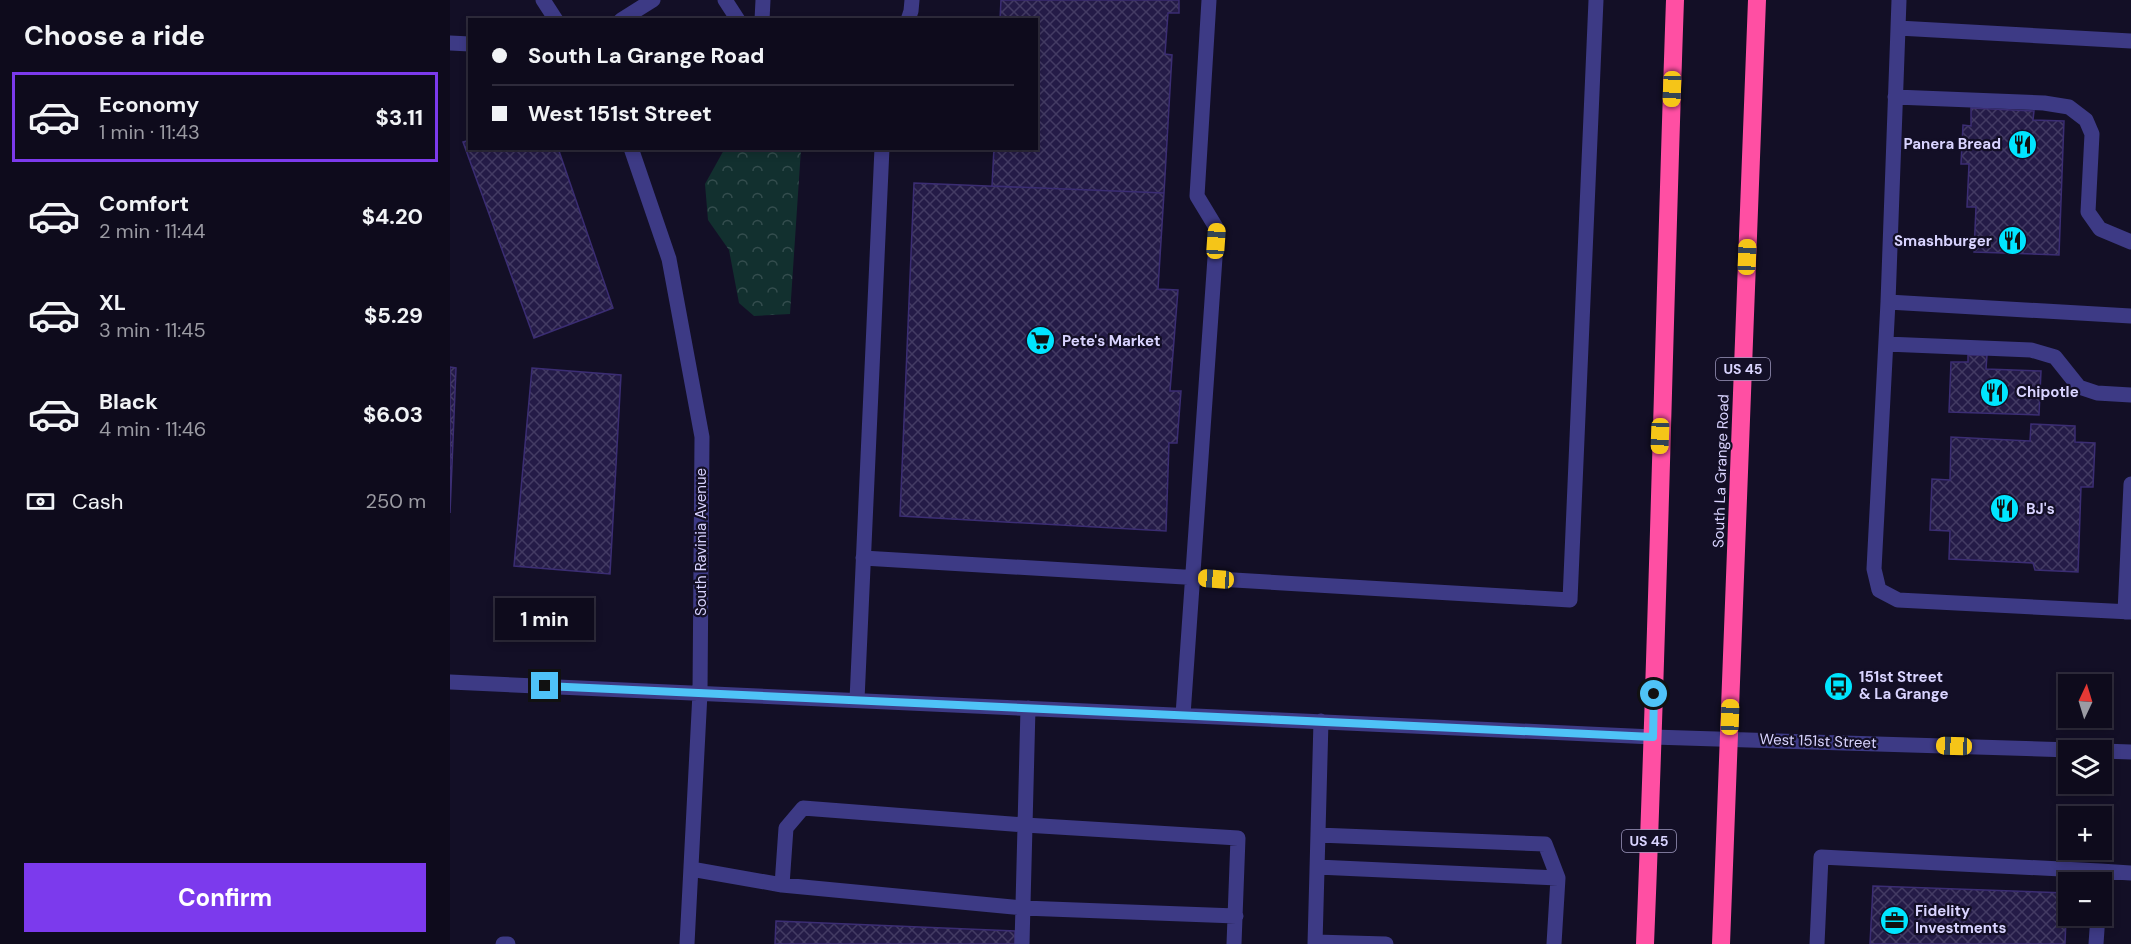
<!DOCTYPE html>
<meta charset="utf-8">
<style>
body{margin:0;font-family:"DM Sans",sans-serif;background:#1c1929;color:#f1f3f6;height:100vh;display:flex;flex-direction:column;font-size:22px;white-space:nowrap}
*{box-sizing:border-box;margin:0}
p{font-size:20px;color:#9b9ba3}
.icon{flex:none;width:33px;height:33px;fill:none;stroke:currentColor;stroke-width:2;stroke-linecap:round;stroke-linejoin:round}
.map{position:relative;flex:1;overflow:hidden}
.details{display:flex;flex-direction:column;background:#0e0b1c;width:450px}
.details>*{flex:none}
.top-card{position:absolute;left:18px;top:18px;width:570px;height:132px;border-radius:0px;box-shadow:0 3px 9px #0003,0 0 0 2px #2e2b3b;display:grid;align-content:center;height:132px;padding:0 24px;background:#0e0b1c}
.needle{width:39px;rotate:4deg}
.controls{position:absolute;left:1608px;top:674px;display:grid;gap:12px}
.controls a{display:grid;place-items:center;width:54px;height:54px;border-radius:0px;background:#0e0b1c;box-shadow:0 3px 9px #0003,0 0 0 2px #2e2b3b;font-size:30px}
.end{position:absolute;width:27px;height:27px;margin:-14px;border:8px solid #4fc3f7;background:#111;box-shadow:0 0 0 3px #111}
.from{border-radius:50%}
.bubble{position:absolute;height:42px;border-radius:0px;background:#0e0b1c;box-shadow:0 3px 9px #0003,0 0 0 2px #2e2b3b;font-size:20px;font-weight:700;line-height:42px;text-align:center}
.car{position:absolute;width:18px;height:36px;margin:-18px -9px;border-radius:8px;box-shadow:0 0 4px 2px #0007;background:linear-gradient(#f5c518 24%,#345 0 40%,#f5c518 0 76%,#345 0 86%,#f5c518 0)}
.top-card b{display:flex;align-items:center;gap:21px;height:57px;font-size:22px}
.top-card b+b{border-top:2px solid #2e2b3b}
.top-card i{width:15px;height:15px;background:#f1f3f6}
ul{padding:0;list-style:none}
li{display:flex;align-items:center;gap:18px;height:90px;margin:0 12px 9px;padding:0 12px;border:3px solid transparent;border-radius:0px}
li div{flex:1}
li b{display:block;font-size:22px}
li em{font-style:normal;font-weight:700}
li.active{border-color:#7c3aed}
li>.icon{width:54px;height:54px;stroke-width:1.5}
h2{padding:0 24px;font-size:27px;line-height:72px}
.pay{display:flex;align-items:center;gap:15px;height:66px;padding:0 24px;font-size:22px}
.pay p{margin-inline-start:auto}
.primary-button{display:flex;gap:12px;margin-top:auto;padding:12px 24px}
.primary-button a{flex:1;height:69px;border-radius:0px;background:#7c3aed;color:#fff;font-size:24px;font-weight:700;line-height:69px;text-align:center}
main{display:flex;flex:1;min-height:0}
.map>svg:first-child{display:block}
.forest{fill:url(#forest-crowns)}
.building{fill:url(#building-cross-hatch);stroke:#3b2d73;stroke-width:1.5}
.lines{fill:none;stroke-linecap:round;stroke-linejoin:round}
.minor{stroke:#3d3a85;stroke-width:15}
.highway{stroke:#ff4fa3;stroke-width:18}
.route{stroke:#4fc3f7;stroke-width:8}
.labels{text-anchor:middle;stroke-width:4.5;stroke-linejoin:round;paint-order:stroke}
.shield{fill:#130f26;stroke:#9e99be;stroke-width:1.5}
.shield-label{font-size:14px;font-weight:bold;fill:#d9d4ff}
.poi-label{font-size:15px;font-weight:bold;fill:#d9d4ff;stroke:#130f26;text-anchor:start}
.street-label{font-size:15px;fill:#d9d4ff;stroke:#130f26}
</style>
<main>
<section class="details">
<h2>Choose a ride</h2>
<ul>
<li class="active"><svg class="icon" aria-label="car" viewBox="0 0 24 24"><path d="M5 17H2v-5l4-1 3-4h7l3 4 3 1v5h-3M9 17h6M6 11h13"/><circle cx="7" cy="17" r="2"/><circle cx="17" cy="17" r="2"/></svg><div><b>Economy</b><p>1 min · 11:43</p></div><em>$3.11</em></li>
<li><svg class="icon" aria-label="car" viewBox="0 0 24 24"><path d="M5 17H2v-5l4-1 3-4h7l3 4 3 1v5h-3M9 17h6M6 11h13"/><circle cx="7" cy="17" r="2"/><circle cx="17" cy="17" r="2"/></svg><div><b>Comfort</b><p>2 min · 11:44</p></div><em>$4.20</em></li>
<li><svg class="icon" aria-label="car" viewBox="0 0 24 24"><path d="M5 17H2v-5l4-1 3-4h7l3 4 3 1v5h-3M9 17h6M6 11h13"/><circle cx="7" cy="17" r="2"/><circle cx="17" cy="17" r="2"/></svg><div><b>XL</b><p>3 min · 11:45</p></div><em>$5.29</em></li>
<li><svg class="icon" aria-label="car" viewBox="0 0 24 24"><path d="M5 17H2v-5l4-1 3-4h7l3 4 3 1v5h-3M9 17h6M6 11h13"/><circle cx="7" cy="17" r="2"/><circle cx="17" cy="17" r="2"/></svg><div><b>Black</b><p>4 min · 11:46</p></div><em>$6.03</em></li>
</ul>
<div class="pay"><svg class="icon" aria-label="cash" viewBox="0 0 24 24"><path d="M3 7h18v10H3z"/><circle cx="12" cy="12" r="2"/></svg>Cash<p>250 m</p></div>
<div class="primary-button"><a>Confirm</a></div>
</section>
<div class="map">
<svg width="1681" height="944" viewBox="0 0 1681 944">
<defs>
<pattern id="forest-crowns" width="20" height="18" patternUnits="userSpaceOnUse" patternTransform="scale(1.5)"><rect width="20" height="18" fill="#12302f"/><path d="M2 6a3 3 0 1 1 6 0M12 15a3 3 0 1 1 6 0" fill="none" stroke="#344d4e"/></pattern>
<pattern id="building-cross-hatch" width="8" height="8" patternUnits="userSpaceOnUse" patternTransform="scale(1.5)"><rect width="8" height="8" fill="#241b47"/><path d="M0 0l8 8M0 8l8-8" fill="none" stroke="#433b63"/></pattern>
</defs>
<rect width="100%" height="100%" fill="#130f26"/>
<!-- forest -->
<path class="forest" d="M275,148L351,149L340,314L304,316L289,303L279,250L258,220L255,184Z"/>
<!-- building -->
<path class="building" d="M551,0H729V13H718L715,54L722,55L714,193L542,186L544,148H586V20H550Z
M1521,108L1584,111L1583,120L1614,121L1609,255L1524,252L1526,207H1517L1519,164H1511L1513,125L1521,126Z
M20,140V148H108L163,308L84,338L13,142Z
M464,183L714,193L708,289L728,290L720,391H731L727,443H719L716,531L450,516Z
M1518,355H1537L1536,369L1591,371L1589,415L1499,412L1501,362H1518Z
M0,367L6,368L0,513Z
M82,368L171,375L160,574L64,566Z
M1581,424L1625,426V442L1645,443L1643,487H1631L1628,572L1585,570L1583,563L1499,559L1500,531L1480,530L1482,479L1500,480L1501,437L1580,441Z
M1423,886L1617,893L1615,944H1420Z
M326,921L565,931V944H325Z"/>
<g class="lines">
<!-- minor -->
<path class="minor" d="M93,0L106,20
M275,0L288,20
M171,20L203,0
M312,20L313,0
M458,20L461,11L462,0
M1448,28L1449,0
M1681,41L1448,28L1438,302L1424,569L1429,590L1448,600L1681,612
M0,43L20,44
M1445,97L1594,103L1619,107L1636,120L1642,134L1638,212L1650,229L1681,242
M181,148L219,259L252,437L250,693L237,944
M1438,302L1681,316
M1436,344L1581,350L1605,357L1629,387L1647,393L1681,395
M413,558L1120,600L1146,0
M1675,612L1681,484
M0,682L1203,737L1621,750
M407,700L432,148
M733,715L767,229L747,196L759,0
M1652,751L1681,752
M868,835L1095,844L1108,878L1104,944
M867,867L1108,878
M241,869L332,885L573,908L786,916
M1650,871L1681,873
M332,885L336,828L353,808L575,825L788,838L784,944
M865,942L936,944
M53,944H58
M572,944L578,708
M865,944L871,721
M1367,944L1371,857L1650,871V882
M1646,944L1648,915"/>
<!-- highway -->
<path class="highway" d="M1195,944C1208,629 1214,315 1225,0
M1271,944L1307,0"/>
</g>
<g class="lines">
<!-- route -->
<path class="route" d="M95,686L1203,737L1204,694"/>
</g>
<!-- icons -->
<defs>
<symbol id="restaurant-disc" viewBox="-11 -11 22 22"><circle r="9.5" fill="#00e5ff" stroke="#130f26"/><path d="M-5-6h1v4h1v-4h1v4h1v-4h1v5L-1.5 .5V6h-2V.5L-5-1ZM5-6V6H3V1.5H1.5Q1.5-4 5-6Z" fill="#111"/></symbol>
<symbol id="supermarket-disc" viewBox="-11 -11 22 22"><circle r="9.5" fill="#00e5ff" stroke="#130f26"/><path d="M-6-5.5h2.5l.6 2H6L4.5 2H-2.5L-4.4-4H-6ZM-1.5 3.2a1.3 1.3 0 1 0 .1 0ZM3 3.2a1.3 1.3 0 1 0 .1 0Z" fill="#111"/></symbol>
<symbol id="bus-disc" viewBox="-11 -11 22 22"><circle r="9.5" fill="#00e5ff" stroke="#130f26"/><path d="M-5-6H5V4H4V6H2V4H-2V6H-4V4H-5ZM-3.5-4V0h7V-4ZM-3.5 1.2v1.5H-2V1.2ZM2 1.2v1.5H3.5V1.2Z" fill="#111"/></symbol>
<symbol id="office-disc" viewBox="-11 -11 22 22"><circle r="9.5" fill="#00e5ff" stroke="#130f26"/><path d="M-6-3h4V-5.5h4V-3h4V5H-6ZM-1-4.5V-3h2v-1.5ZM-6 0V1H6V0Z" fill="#111"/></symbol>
</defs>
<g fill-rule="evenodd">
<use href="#restaurant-disc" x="1556" y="128" width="33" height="33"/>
<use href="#restaurant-disc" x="1546" y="224" width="33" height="33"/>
<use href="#supermarket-disc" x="574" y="324" width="33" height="33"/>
<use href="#restaurant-disc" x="1528" y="376" width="33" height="33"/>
<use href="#restaurant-disc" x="1538" y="492" width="33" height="33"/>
<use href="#bus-disc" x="1372" y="670" width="33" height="33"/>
<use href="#office-disc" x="1428" y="904" width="33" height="33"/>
</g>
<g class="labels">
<!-- shield labels -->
<g class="shield">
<rect x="1266" y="358" width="54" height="22" rx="4.5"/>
<rect x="1172" y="830" width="54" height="22" rx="4.5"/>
</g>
<g class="shield-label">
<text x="1293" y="374">US 45</text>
<text x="1199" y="846">US 45</text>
</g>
<!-- poi labels -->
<g class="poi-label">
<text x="1551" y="149" text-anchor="end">Panera Bread</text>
<text x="1542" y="246" text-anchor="end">Smashburger</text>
<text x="612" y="346">Pete's Market</text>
<text x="1566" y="397">Chipotle</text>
<text x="1576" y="514">BJ's</text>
<text x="1409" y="682">151st Street<tspan x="1409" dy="17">&amp; La Grange</tspan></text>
<text x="1465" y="916">Fidelity<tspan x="1465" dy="17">Investments</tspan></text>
</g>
<!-- street labels -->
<g class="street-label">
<text transform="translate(1271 471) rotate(-88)" y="5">South La Grange Road</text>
<text transform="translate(251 542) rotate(-90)" y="5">South Ravinia Avenue</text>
<text transform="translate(1368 741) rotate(2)" y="5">West 151st Street</text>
</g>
</g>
</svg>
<div class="controls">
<a><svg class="needle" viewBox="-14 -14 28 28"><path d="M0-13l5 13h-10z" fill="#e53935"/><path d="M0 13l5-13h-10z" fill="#9b9ba3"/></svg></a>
<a><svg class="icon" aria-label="layers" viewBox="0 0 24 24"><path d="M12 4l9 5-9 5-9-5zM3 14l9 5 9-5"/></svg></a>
<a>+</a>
<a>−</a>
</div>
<i class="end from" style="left:1204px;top:694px"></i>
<i class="end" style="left:95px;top:686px"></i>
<div class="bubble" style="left:45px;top:598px;width:99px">1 min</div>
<i class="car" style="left:1222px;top:89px;rotate:182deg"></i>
<i class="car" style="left:766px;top:241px;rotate:4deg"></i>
<i class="car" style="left:1297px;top:257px;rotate:2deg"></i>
<i class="car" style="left:1210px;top:436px;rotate:182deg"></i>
<i class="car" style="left:766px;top:579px;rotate:274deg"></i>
<i class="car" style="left:1280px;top:717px;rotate:2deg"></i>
<i class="car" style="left:1504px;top:746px;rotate:272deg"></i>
<div class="top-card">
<b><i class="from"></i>South La Grange Road</b>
<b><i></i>West 151st Street</b>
</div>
</div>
</main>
